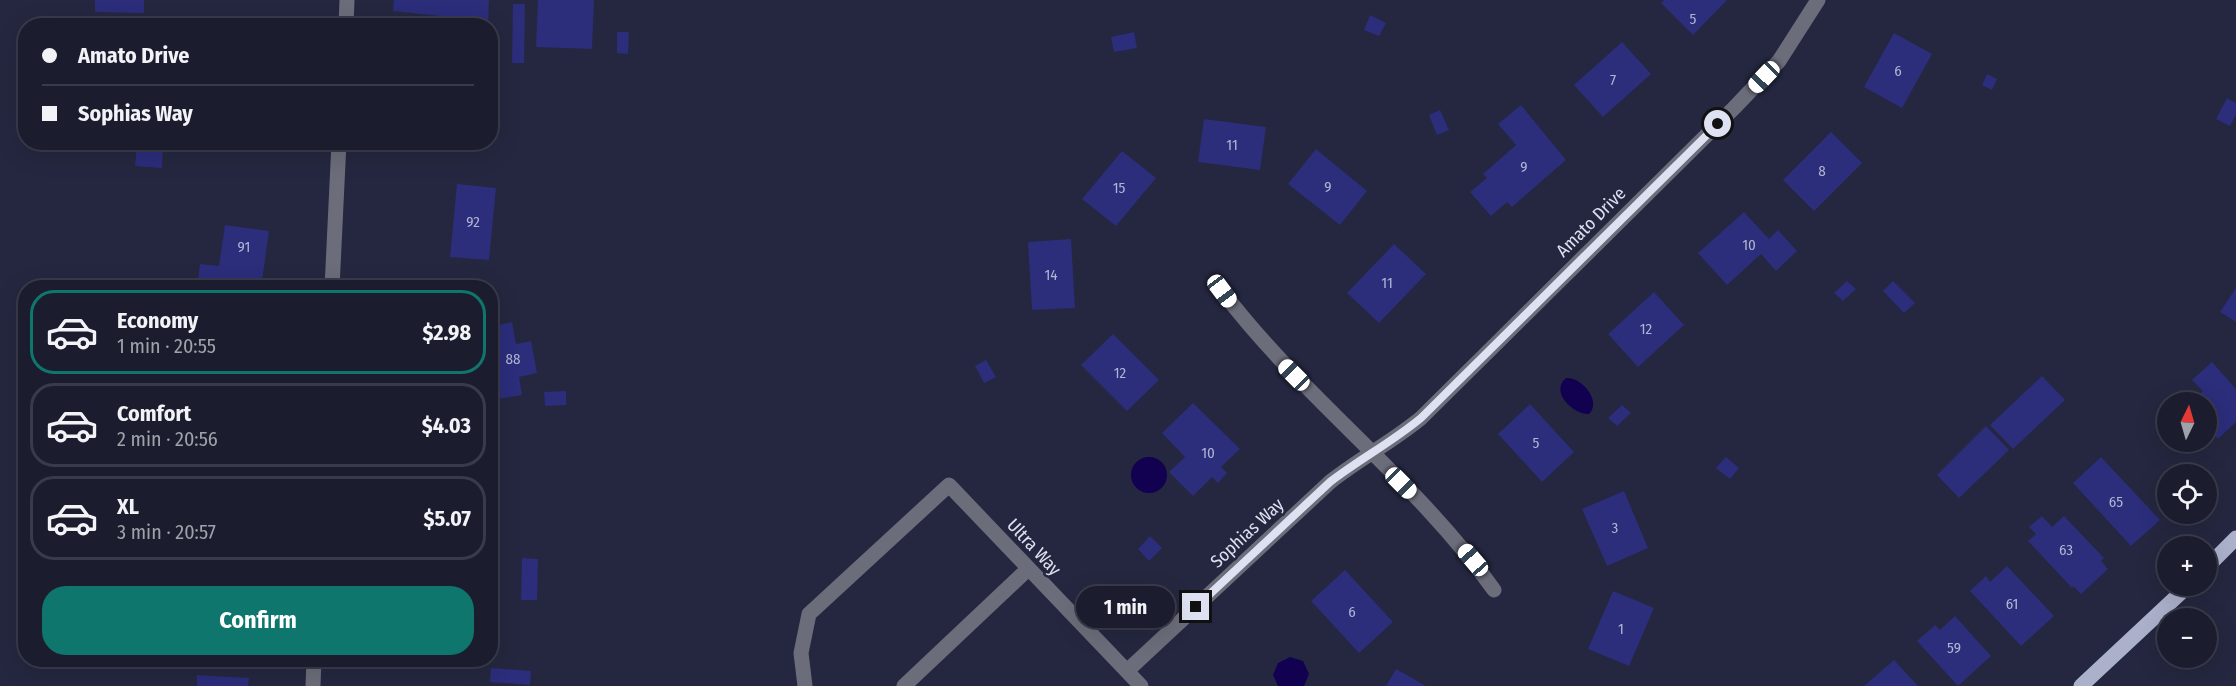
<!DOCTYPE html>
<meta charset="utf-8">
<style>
body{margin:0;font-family:"Fira Sans Condensed",sans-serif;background:#242637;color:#f1f3f6;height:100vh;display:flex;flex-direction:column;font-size:22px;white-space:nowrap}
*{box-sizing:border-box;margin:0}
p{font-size:20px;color:#a0a2aa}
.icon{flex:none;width:33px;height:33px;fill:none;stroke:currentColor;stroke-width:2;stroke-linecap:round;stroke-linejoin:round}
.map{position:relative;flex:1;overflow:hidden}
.drawer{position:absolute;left:18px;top:280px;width:480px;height:387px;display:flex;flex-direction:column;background:#1b1d2f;border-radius:24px;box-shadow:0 6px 24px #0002,0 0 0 2px #393b4b}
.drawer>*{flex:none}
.guide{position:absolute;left:18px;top:18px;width:480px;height:132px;border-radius:24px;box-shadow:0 6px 24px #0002,0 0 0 2px #393b4b;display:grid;align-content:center;height:132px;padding:0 24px;background:#1b1d2f}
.needle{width:39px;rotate:5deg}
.fabs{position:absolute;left:2157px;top:392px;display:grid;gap:12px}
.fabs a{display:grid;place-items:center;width:60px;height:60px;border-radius:50%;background:#1b1d2f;box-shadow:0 6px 24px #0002,0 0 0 2px #393b4b;font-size:30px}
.end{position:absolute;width:27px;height:27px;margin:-14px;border:8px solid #dee1f2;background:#111;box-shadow:0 0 0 3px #111}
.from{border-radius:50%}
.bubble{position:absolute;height:42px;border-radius:21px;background:#1b1d2f;box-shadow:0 6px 24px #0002,0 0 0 2px #393b4b;font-size:20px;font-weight:700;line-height:42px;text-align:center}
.car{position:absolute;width:18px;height:36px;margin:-18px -9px;border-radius:8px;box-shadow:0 0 4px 2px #0007;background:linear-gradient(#fff 24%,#345 0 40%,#fff 0 76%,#345 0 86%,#fff 0)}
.guide b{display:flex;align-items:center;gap:21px;height:57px;font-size:22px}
.guide b+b{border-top:2px solid #393b4b}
.guide i{width:15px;height:15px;background:#f1f3f6}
ul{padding:10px 0 0;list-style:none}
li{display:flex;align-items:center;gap:18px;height:84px;margin:0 12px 9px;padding:0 12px;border:3px solid #393b4b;border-radius:24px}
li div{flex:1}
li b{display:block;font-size:22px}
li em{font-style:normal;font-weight:700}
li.on{border-color:#0f766e}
li>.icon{width:54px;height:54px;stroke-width:1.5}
.action{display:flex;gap:12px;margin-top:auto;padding:12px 24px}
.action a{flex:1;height:69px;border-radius:24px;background:#0f766e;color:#fff;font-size:24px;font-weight:700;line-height:69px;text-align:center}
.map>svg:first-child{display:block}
.water{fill:#120151}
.building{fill:#2c2d7b}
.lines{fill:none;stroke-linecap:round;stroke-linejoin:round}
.minor{stroke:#6b6d7a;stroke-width:15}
.major{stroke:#acb1cb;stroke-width:15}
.route{stroke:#dee1f2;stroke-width:8}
.labels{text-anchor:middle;stroke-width:5;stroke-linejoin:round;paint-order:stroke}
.number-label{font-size:15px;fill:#b2b4d4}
.street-label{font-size:18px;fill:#dee1f2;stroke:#24273f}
</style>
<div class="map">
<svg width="2236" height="686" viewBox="0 0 2236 686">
<rect width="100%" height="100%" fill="#24273f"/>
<!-- water -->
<path class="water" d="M1566,378C1582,377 1602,401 1589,414C1574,415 1549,392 1566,378Z
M1131 475a18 18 0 1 1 36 0a18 18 0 1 1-36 0Z
M1290,657L1303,661L1309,674L1304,686H1278L1273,675L1278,663Z"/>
<!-- building -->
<path class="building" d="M95,0H144V13L95,12Z
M394,0H489L488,26H448L449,17L393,11Z
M538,0H594L592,49L536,47Z
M1664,0H1727L1693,35L1661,3Z
M513,4H525L524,63H512Z
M1370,15L1386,23L1379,36L1364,30Z
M617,32H629L628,54L617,53Z
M1134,32L1137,48L1114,52L1111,37Z
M1894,33L1932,54L1902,108L1864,87Z
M1622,42L1651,74L1603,117L1574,85Z
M1987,74L1997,79L1992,90L1982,85Z
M2227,98L2236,103V115L2230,126L2216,119Z
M1521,105L1566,160L1512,207L1507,202L1491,216L1470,192L1487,178L1483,174L1516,145L1498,124Z
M1440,110L1449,130L1437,135L1429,115Z
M1204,119L1266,127L1260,170L1198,162Z
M1831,132L1862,163L1814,211L1783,180Z
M137,142L163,143L162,168L135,166Z
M1316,149L1367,191L1340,225L1288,184Z
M1122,151L1156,178L1116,226L1082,199Z
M457,184L496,188L489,260L450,257Z
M1744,212L1769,239L1778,230L1797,251L1776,271L1761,254L1727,285L1698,253Z
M225,225L269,231L261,288H197L200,264L219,266Z
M1071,239L1075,308L1032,310L1028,242Z
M1394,244L1426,274L1379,323L1347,293Z
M1847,281L1856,289L1843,301L1834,293Z
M1893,281L1915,303L1904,313L1883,291Z
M2236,288V322L2220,312Z
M1654,292L1684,325L1638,367L1608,334Z
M498,318L499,325L512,322L516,344L531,341L537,373L519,377L522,395L490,400V320Z
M1113,334L1159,380L1127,411L1081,365Z
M986,360L996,377L984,383L975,366Z
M2212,362L2236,389V422L2218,439L2206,426V402H2191L2203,391L2192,380Z
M2042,376L2065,400L2013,449L1990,425Z
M566,391V405L545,406L544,392Z
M1193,403L1240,449L1221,467L1227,473L1218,483L1212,477L1193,496L1169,472L1185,457L1162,433Z
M1530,404L1574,452L1542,482L1498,434Z
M1622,405L1631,413L1617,426L1608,418Z
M1986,426L2009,450L1959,498L1937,475Z
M1726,457L1739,468L1730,479L1716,468Z
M2101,457L2160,520L2131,546L2073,483Z
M1624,491L1648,548L1607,566L1582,509Z
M2042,516L2052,527L2064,516L2104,558L2101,561L2108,569L2081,594L2073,586L2072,588L2028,541L2036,534L2029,527Z
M1150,536L1162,548L1149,561L1138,549Z
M522,558L538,559L537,600H521Z
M2007,566L2054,616L2021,646L1970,591L1986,576L1990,582Z
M1345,570L1393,622L1359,653L1311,601Z
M1613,591L1654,608L1629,666L1588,649Z
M1955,616L1991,656L1958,686L1917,641L1935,625L1940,630Z
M205,660H251V665L205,662Z
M1894,660L1918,686H1864Z
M491,668L531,671L530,685L490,682Z
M1396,669L1426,686H1386Z
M197,675L249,678L248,686H197Z"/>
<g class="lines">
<!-- minor -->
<path class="minor" d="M346,26L347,0
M332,288L339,142
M1222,291C1304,399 1416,480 1494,590
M1127,671L1330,482C1359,459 1392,442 1421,418L1734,108L1779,61L1818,0
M313,686L314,660
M805,686L801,653L809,614L949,485L1141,686
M904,686L1028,569"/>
<!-- major -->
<path class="major" d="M2206,568L2236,538
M2081,686L2189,585"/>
</g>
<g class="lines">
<!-- route -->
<path class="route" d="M1196,607L1330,482C1360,459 1392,442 1421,418L1718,124"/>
</g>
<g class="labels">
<!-- number labels -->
<g class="number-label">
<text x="1693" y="24">5</text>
<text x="1898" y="76">6</text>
<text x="1613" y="85">7</text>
<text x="1232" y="150">11</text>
<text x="1524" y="172">9</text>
<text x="1822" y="176">8</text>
<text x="1328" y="192">9</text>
<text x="1119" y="193">15</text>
<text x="473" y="227">92</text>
<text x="1749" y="250">10</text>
<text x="244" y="252">91</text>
<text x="1051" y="280">14</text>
<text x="1387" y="288">11</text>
<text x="1646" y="334">12</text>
<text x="513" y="364">88</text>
<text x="1120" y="378">12</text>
<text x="1536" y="448">5</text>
<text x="1208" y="458">10</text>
<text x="2116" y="507">65</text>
<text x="1615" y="533">3</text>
<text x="2066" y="555">63</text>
<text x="2012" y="609">61</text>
<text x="1352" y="617">6</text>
<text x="1621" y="634">1</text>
<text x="1954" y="653">59</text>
</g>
<!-- street labels -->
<g class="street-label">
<text transform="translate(1591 222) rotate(-45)" y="6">Amato Drive</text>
<text transform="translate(1247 533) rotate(-43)" y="6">Sophias Way</text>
<text transform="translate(1034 547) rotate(47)" y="6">Ultra Way</text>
</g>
</g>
</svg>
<div class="fabs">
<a><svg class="needle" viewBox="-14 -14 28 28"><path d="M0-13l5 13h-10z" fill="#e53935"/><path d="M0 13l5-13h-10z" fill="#a0a2aa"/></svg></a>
<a><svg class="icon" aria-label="locate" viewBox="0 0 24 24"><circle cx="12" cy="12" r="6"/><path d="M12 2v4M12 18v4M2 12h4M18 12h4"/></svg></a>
<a>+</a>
<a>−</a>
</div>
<i class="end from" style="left:1718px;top:124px"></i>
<i class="end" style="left:1196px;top:607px"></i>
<div class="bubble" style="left:1076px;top:586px;width:99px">1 min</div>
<i class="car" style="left:1764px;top:77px;rotate:224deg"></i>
<i class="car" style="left:1222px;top:291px;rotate:143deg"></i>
<i class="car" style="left:1294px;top:375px;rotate:315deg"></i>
<i class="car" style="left:1401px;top:483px;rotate:135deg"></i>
<i class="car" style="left:1473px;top:560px;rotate:319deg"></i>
<div class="guide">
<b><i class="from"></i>Amato Drive</b>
<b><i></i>Sophias Way</b>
</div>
<section class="drawer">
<ul>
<li class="on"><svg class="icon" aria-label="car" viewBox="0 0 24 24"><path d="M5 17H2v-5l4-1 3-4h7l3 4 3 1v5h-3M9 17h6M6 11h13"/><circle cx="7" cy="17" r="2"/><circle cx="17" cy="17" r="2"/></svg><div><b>Economy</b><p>1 min · 20:55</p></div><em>$2.98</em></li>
<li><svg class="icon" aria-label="car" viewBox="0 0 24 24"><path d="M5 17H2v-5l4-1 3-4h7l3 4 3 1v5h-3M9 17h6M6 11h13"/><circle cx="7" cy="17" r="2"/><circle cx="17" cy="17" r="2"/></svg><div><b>Comfort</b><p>2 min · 20:56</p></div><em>$4.03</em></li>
<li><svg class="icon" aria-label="car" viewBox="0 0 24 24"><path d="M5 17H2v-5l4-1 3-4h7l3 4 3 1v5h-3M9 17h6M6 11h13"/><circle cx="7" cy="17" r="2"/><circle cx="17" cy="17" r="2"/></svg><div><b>XL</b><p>3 min · 20:57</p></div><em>$5.07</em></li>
</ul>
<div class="action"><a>Confirm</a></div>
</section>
</div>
